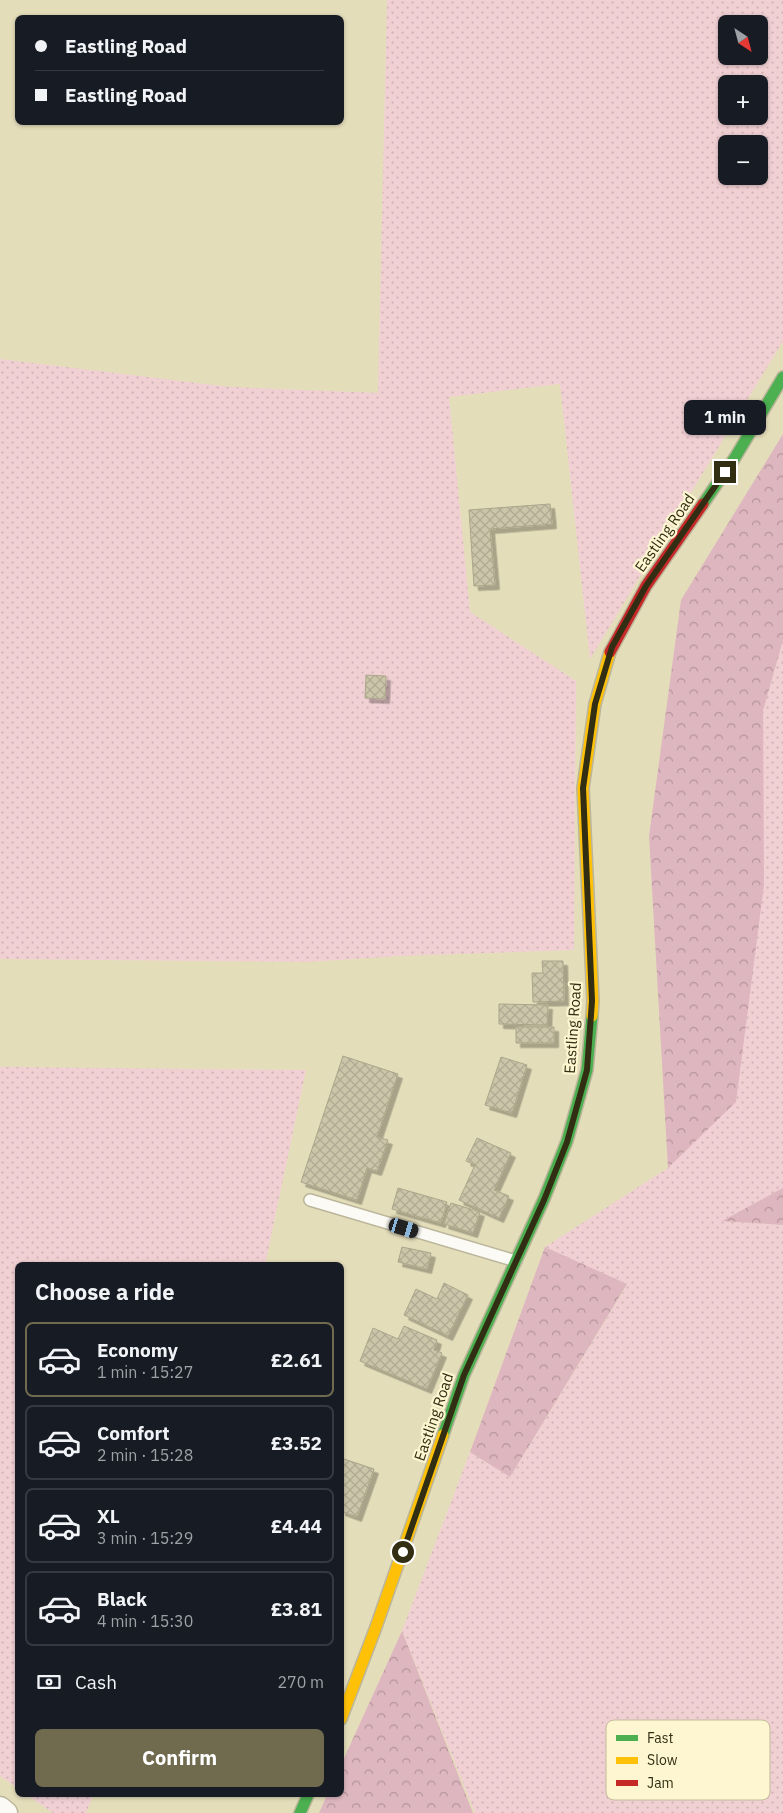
<!DOCTYPE html>
<meta charset="utf-8">
<style>
body{margin:0;font-family:"IBM Plex Sans",sans-serif;background:#242831;color:#f1f3f6;height:100vh;display:flex;flex-direction:column;font-size:19px;white-space:nowrap}
*{box-sizing:border-box;margin:0}
p{font-size:16px;color:#9ea1a6}
.icon{flex:none;width:28px;height:28px;fill:none;stroke:currentColor;stroke-width:2;stroke-linecap:round;stroke-linejoin:round}
.map{position:relative;flex:1;overflow:hidden}
.panel{position:absolute;left:15px;top:1262px;width:329px;height:535px;display:flex;flex-direction:column;background:#171b24;border-radius:8px;box-shadow:0 1px 4px #0004}
.panel>*{flex:none}
.hud{position:absolute;left:15px;top:15px;width:329px;height:110px;border-radius:8px;box-shadow:0 1px 4px #0004;display:grid;align-content:center;height:110px;padding:0 20px;background:#171b24}
.needle{width:32px;rotate:144deg}
.fabs{position:absolute;left:718px;top:15px;display:grid;gap:10px}
.fabs a{display:grid;place-items:center;width:50px;height:50px;border-radius:8px;background:#171b24;box-shadow:0 1px 4px #0004;font-size:25px}
.end{position:absolute;width:22px;height:22px;margin:-11px;border:6px solid #322e14;background:#fff;box-shadow:0 0 0 2px #fff}
.from{border-radius:50%}
.bubble{position:absolute;height:35px;border-radius:8px;background:#171b24;box-shadow:0 1px 4px #0004;font-size:16px;font-weight:800;line-height:35px;text-align:center}
.car{position:absolute;width:15px;height:30px;margin:-15px -8px;border-radius:6px;box-shadow:0 0 4px 1px #0007;background:linear-gradient(#222 24%,#8ab4d8 0 40%,#222 0 76%,#8ab4d8 0 86%,#222 0)}
.hud b{display:flex;align-items:center;gap:18px;height:48px;font-size:19px}
.hud b+b{border-top:1px solid #363941}
.hud i{width:12px;height:12px;background:#f1f3f6}
ul{padding:0;list-style:none}
li{display:flex;align-items:center;gap:15px;height:75px;margin:0 10px 8px;padding:0 10px;border:2px solid #363941;border-radius:8px}
li div{flex:1}
li b{display:block;font-size:19px}
li em{font-style:normal;font-weight:800}
li.current{border-color:#706b4e}
li>.icon{width:45px;height:45px;stroke-width:1.5}
h2{padding:0 20px;font-size:22px;line-height:60px}
.pay{display:flex;align-items:center;gap:12px;height:55px;padding:0 20px;font-size:19px}
.pay p{margin-inline-start:auto}
.primary-button{display:flex;gap:10px;margin-top:auto;padding:10px 20px}
.primary-button a{flex:1;height:58px;border-radius:8px;background:#706b4e;color:#fff;font-size:20px;font-weight:800;line-height:58px;text-align:center}
.map>svg:first-child{display:block}
.grass{fill:url(#grass-dots);fill-rule:evenodd}
.forest{fill:url(#forest-crowns)}
.building{fill:url(#building-cross-hatch);stroke:#aba58a;filter:url(#shadow)}
.lines{fill:none;stroke-linecap:round;stroke-linejoin:round}
.lane-casing{stroke:#bbb69b;stroke-width:14}
.street-casing{stroke:#bbb69b;stroke-width:25}
.fast-casing{stroke:#bbb69b;stroke-width:14}
.slow-casing{stroke:#bbb69b;stroke-width:14}
.jam-casing{stroke:#bbb69b;stroke-width:14}
.lane{stroke:#fbfaf5;stroke-width:11}
.street{stroke:#fbfaf5;stroke-width:22}
.fast{stroke:#4caf50;stroke-width:11}
.slow{stroke:#ffc107;stroke-width:11}
.jam{stroke:#c62828;stroke-width:11}
.route{stroke:#322e14;stroke-width:6}
.labels{text-anchor:middle;stroke-width:4.5;stroke-linejoin:round;paint-order:stroke}
.street-label{font-size:15px;fill:#322e14;stroke:#fdf6d0}
.key{fill:#fdf6d0;stroke:#c0ba98;stroke-width:1}
.key-label{font-size:14px;fill:#322e14}
</style>
<div class="map">
<svg width="783" height="1813" viewBox="0 0 783 1813">
<defs>
<pattern id="grass-dots" width="8" height="8" patternUnits="userSpaceOnUse" patternTransform="scale(1.25)"><rect width="8" height="8" fill="#f1d0d4"/><path d="M2 2h.1M6 6h.1" fill="none" stroke="#cfb3b5" stroke-width="1.8" stroke-linecap="round"/></pattern>
<pattern id="forest-crowns" width="20" height="18" patternUnits="userSpaceOnUse" patternTransform="scale(1.25)"><rect width="20" height="18" fill="#deb6bf"/><path d="M2 6a3 3 0 1 1 6 0M12 15a3 3 0 1 1 6 0" fill="none" stroke="#b5949a"/></pattern>
<pattern id="building-cross-hatch" width="8" height="8" patternUnits="userSpaceOnUse" patternTransform="scale(1.25)"><rect width="8" height="8" fill="#cbc6aa"/><path d="M0 0l8 8M0 8l8-8" fill="none" stroke="#afaa91"/></pattern>
<filter id="shadow"><feDropShadow dx="4.5" dy="4.5" stdDeviation="0" flood-color="#0004"/></filter>
</defs>
<rect width="100%" height="100%" fill="#e4ddba"/>
<!-- grass -->
<path class="grass" d="M387,0H783V341L590,659L560,384L449,397L470,612L576,681L574,950L399,956L308,962L0,959V359L230,387L378,393ZM726,24H759V56H726ZM726,84H759V116H726ZM726,144H759V176H726Z
M783,640V1188L723,1221L783,1225V1813H475L402,1631L470,1452L510,1477L627,1285L545,1247L668,1168L736,1102L763,711Z
M0,1067L306,1070L265,1265H18L17,1788L0,1776Z
M27,1795H93L86,1813H53Z"/>
<!-- forest -->
<path class="forest" d="M783,434V640L763,711L764,885L736,1102L668,1168L649,836L681,600Z
M783,1188V1225L722,1221Z
M545,1247L627,1284L510,1477L470,1452Z
M402,1631L473,1813H319L327,1795H341V1765Z"/>
<!-- building -->
<path class="building" d="M550,504L552,524L490,529L495,585L474,586L469,510Z
M366,675L386,676L385,699L365,698Z
M542,961H563L564,1001L533,1002L532,973H543Z
M499,1004L548,1005L547,1025L499,1024Z
M516,1027H554V1043H516Z
M343,1056L398,1074L377,1137L388,1140L377,1171L367,1168L357,1200L301,1182Z
M501,1057L527,1065L512,1113L485,1105Z
M477,1138L511,1153L494,1190L509,1196L499,1218L459,1200L475,1165L466,1161Z
M398,1188L447,1202L441,1223L392,1209Z
M451,1203L480,1212L473,1233L444,1224Z
M402,1247L431,1253L427,1269L398,1262Z
M444,1283L468,1295L448,1336L404,1315L416,1289L437,1299Z
M404,1326L437,1340L434,1350L442,1353L427,1389L360,1361L373,1328L398,1339Z
M341,1458L374,1469L357,1517L341,1511Z"/>
<g class="lines">
<defs>
<path id="lane" d="M310,1200L516,1261"/>
<path id="street" d="M0,1808L6,1813"/>
<path id="fast" d="M703,504L736,456L783,377
M443,1435L464,1375L544,1199L567,1141L587,1070L592,1016
M300,1813L308,1795"/>
<path id="slow" d="M592,1016L593,1001L583,788L595,704L610,652
M341,1719L376,1627L443,1435"/>
<path id="jam" d="M610,652L646,586L703,504"/>
</defs>
<!-- lane casing -->
<use href="#lane" class="lane-casing"/>
<!-- street casing -->
<use href="#street" class="street-casing"/>
<!-- fast casing -->
<use href="#fast" class="fast-casing"/>
<!-- slow casing -->
<use href="#slow" class="slow-casing"/>
<!-- jam casing -->
<use href="#jam" class="jam-casing"/>
<!-- lane -->
<use href="#lane" class="lane"/>
<!-- street -->
<use href="#street" class="street"/>
<!-- fast -->
<use href="#fast" class="fast"/>
<!-- slow -->
<use href="#slow" class="slow"/>
<!-- jam -->
<use href="#jam" class="jam"/>
</g>
<g class="lines">
<!-- route -->
<path class="route" d="M403,1552L464,1375L544,1200L567,1142L587,1070L592,1001L583,788L595,704L612,647L646,586L725,472"/>
</g>
<g class="labels">
<!-- street labels -->
<g class="street-label">
<text transform="translate(665 533) rotate(-55)" y="5">Eastling Road</text>
<text transform="translate(573 1028) rotate(-86)" y="5">Eastling Road</text>
<text transform="translate(434 1417) rotate(-71)" y="5">Eastling Road</text>
</g>
</g>
<!-- legend -->
<rect x="606" y="1720" width="164" height="80" rx="8" class="key"/>
<rect x="616" y="1735" width="22" height="6" fill="#4caf50"/>
<rect x="616" y="1757" width="22" height="7" fill="#ffc107"/>
<rect x="616" y="1780" width="22" height="6" fill="#c62828"/>
<g class="key-label">
<text x="647" y="1743">Fast</text>
<text x="647" y="1765">Slow</text>
<text x="647" y="1788">Jam</text>
</g>
</svg>
<div class="fabs">
<a><svg class="needle" viewBox="-14 -14 28 28"><path d="M0-13l5 13h-10z" fill="#e53935"/><path d="M0 13l5-13h-10z" fill="#9ea1a6"/></svg></a>
<a>+</a>
<a>−</a>
</div>
<i class="end from" style="left:403px;top:1552px"></i>
<i class="end" style="left:725px;top:472px"></i>
<div class="bubble" style="left:684px;top:400px;width:82px">1 min</div>
<i class="car" style="left:404px;top:1228px;rotate:107deg"></i>
<div class="hud">
<b><i class="from"></i>Eastling Road</b>
<b><i></i>Eastling Road</b>
</div>
<section class="panel">
<h2>Choose a ride</h2>
<ul>
<li class="current"><svg class="icon" aria-label="car" viewBox="0 0 24 24"><path d="M5 17H2v-5l4-1 3-4h7l3 4 3 1v5h-3M9 17h6M6 11h13"/><circle cx="7" cy="17" r="2"/><circle cx="17" cy="17" r="2"/></svg><div><b>Economy</b><p>1 min · 15:27</p></div><em>£2.61</em></li>
<li><svg class="icon" aria-label="car" viewBox="0 0 24 24"><path d="M5 17H2v-5l4-1 3-4h7l3 4 3 1v5h-3M9 17h6M6 11h13"/><circle cx="7" cy="17" r="2"/><circle cx="17" cy="17" r="2"/></svg><div><b>Comfort</b><p>2 min · 15:28</p></div><em>£3.52</em></li>
<li><svg class="icon" aria-label="car" viewBox="0 0 24 24"><path d="M5 17H2v-5l4-1 3-4h7l3 4 3 1v5h-3M9 17h6M6 11h13"/><circle cx="7" cy="17" r="2"/><circle cx="17" cy="17" r="2"/></svg><div><b>XL</b><p>3 min · 15:29</p></div><em>£4.44</em></li>
<li><svg class="icon" aria-label="car" viewBox="0 0 24 24"><path d="M5 17H2v-5l4-1 3-4h7l3 4 3 1v5h-3M9 17h6M6 11h13"/><circle cx="7" cy="17" r="2"/><circle cx="17" cy="17" r="2"/></svg><div><b>Black</b><p>4 min · 15:30</p></div><em>£3.81</em></li>
</ul>
<div class="pay"><svg class="icon" aria-label="cash" viewBox="0 0 24 24"><path d="M3 7h18v10H3z"/><circle cx="12" cy="12" r="2"/></svg>Cash<p>270 m</p></div>
<div class="primary-button"><a>Confirm</a></div>
</section>
</div>
